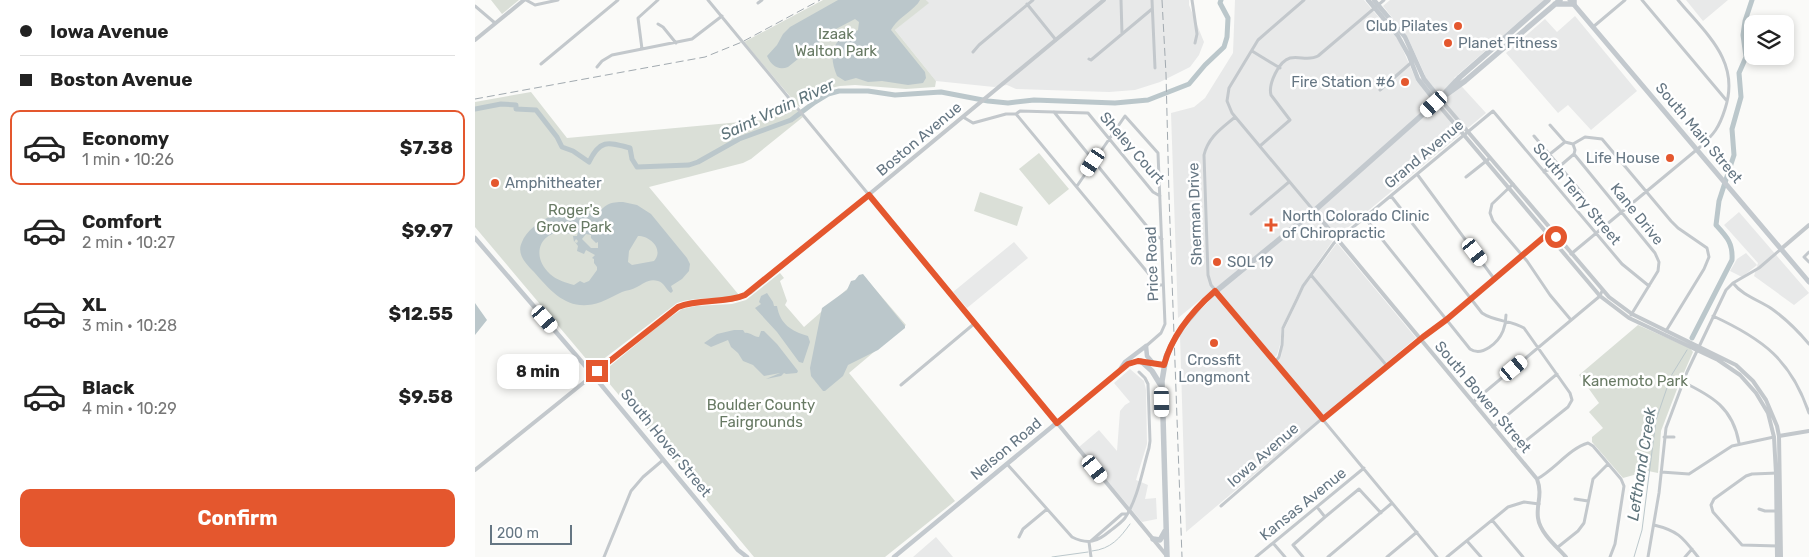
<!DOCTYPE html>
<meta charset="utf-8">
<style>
body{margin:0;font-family:Rubik,sans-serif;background:#f2f2f2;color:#222;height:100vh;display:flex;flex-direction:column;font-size:19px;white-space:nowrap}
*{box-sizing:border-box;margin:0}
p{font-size:16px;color:#767676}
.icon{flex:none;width:28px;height:28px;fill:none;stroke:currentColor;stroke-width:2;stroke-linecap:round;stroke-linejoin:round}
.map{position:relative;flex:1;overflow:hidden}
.drawer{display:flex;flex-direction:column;background:#fff;width:475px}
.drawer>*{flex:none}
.banner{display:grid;align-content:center;height:110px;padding:0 20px;background:#fff}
.controls{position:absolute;left:1269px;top:15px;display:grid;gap:10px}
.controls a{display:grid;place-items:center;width:50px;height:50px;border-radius:10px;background:#fff;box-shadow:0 2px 8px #0003;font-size:25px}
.scale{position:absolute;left:15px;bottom:12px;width:82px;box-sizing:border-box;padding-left:5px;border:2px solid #657683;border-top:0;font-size:14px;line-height:18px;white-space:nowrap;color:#657683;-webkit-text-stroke:4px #fff;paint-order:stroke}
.end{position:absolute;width:22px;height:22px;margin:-11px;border:6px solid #e4572e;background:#fff;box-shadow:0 0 0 2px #fff}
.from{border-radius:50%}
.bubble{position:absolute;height:35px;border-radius:10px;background:#fff;box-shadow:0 2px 8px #0003;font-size:16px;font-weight:700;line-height:35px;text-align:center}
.car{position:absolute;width:15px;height:30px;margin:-15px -8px;border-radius:6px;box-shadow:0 0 4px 1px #0007;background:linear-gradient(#fff 24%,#345 0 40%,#fff 0 76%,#345 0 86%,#fff 0)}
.banner b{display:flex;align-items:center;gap:18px;height:48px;font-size:19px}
.banner b+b{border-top:1px solid #e0e0e0}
.banner i{width:12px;height:12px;background:#222}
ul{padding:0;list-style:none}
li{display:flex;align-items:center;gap:15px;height:75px;margin:0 10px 8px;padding:0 10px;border:2px solid transparent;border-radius:10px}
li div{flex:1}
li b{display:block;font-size:19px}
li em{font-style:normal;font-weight:700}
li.on{border-color:#e4572e}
li>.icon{width:45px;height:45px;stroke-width:1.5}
.button{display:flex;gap:10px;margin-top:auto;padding:10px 20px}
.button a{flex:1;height:58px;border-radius:10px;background:#e4572e;color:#fff;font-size:20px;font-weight:700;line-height:58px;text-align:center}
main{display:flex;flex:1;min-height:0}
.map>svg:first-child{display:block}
.built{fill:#e8e9e9}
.green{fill:#dadfd7}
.water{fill:#bbc7cb;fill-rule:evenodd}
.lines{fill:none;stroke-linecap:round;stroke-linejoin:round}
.stream{stroke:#bbc7cb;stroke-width:1}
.river{stroke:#bbc7cb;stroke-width:5}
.minor{stroke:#c3c8cc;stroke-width:3}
.tertiary{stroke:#c3c8cc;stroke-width:4}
.secondary{stroke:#c3c9ce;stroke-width:4.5}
.primary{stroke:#c3c9ce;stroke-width:5}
.trunk{stroke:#c3c9ce;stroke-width:5.5}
.rail{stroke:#a2aab0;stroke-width:1;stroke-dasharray:8 4;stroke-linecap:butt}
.route{stroke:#e4572e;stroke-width:6}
.poi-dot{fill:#e4572e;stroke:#fff;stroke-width:2}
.labels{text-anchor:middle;stroke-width:5;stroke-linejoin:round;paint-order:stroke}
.poi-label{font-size:15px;fill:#657683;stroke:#fff;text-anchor:start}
.park-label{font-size:15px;fill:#687a64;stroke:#fff}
.street-label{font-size:15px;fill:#657683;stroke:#fff}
.water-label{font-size:16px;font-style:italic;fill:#60757c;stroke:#fff}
</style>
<main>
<section class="drawer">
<div class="banner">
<b><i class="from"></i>Iowa Avenue</b>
<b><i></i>Boston Avenue</b>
</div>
<ul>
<li class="on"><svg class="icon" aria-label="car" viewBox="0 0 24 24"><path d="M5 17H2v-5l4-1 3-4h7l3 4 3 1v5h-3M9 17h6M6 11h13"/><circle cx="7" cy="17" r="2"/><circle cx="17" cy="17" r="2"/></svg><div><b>Economy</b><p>1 min · 10:26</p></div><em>$7.38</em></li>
<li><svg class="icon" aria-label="car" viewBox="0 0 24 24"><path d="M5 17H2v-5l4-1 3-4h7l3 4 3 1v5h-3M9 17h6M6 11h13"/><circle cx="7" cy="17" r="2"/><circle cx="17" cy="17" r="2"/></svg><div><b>Comfort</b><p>2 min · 10:27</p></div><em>$9.97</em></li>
<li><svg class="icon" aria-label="car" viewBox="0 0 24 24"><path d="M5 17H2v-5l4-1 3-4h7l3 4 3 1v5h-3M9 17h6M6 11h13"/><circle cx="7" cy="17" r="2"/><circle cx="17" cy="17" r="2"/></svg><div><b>XL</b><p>3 min · 10:28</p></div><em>$12.55</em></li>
<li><svg class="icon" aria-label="car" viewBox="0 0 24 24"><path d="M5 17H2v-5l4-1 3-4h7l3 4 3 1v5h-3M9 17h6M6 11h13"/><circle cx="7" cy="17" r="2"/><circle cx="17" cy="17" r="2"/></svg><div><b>Black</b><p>4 min · 10:29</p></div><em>$9.58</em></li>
</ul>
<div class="button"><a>Confirm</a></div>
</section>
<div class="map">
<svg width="1334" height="557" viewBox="0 0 1334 557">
<rect width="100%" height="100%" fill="#fafaf8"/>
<!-- built -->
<path class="built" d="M451,0H714V5L729,42L724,55L715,67L685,82L660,90L634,92L541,89L532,85L519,87L461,81L420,30L453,3Z
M760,0H889L924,41L942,82L950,75L932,36L908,6L915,0H1069L979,78L1011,113L859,239L827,285L807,327L805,345L802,355L799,358L741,287L703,318L696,113L719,107L730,98L758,53Z
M1211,0H1253L1228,21Z
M1100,16L1162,91L1116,130L1093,105L1083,113L1031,53L1070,19L1082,32Z
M1264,212L1334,293L1319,305L1279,276L1283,263L1249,225Z
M539,242L553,258L492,308L478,292Z
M862,243L941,338L711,532L705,336L721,314L741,294L800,365L806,357L810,328L829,287Z
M1271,253L1282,265L1267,277L1255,271L1262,259Z
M655,369L669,381L671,390L672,444L661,480L673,485L670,499L681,498L682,519L667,522L604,447L624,430L642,451L645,411L650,405L655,402L639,383Z
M461,537L478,557H438Z"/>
<!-- green -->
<path class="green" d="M16,0H44L27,14Z
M348,0H451L454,3L420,30L461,81L460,87L431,89L380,85L365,86L341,91L324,107L269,42Z
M56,92L92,138L287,120L314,99L328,117L276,159L268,163L174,187L264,295C244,300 222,296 202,303L118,367L0,227V102Z
M564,153L594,189L574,205L544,169Z
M505,192L548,207L542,226L499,211Z
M305,273L309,278L305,281L312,301L310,305L329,327L388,275L431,325L374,373L480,501L410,557H279L128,376L129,371L187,323L207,309L221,306L257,304L271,300Z
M1163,325L1215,348L1218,352L1204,384L1186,431L1183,473L1173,471L1148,478L1117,442V437L1128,428L1114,412L1124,403L1104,375Z"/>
<!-- water -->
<path class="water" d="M363,0H445C440,10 423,17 416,30L450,72L451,78L448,83L433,85L407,81L393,82L381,78L370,81L362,76C356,62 354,46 369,36C373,33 379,34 383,30L384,22L380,19L359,30L313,67C303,71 296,65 292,56L302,45L308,34L315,27Z
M148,202L162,205L176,214L212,258L215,264L214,271L207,279L196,286L198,291L196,293C191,290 189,282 183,281C174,278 168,284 162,287C157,290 152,290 147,292C140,295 134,299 126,302C95,313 78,294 59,272C51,264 41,254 47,242C51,231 64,222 74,217C90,209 104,215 120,213C125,212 128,207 132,205C137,202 143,202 148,202ZM99,231L103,232L102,236H98L99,242L101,239L103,241L102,243L100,242L103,246L102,251L109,254L111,250L120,255L117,258L119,259V263L122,267V270L114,281L109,283L105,281L99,285C92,283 81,280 75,274C53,254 68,226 95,234ZM111,234L116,235V238L121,243L123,242V248H116L107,239ZM163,236C176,236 189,250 179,261L157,265L153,262L154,251Z
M388,274L430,326V328L403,350L373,365L368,376L350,391H348L336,376L335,368L347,308L372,290L376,281L380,280L384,275Z
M292,293L298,302L299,306H302C305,324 316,331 333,336L335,342L328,363L324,362L302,332L280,308L286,304L284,302L286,296Z
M0,303L12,320L0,335Z
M259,330H268L270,333C275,332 278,337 284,337L286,331H289L302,344L323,371L322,373L311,374L309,373L306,376L291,379L305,373L289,376L278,365L268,361L263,353L256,347L253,340L236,347L229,343L242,334Z"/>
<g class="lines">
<!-- stream -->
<path class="stream" d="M617,551C636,549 645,538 655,524
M577,557L613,552
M1159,557L1167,530L1181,420L1196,376L1212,350"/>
<!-- river -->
<path class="river" d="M0,109L26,104L41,105V109L61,110L82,137L87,147L98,151L114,162C125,139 133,142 155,148L157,159L162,167L214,165L223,162L264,139L316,120L340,102L353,94L364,91H393L420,95L466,92L513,101L533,103L559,100L640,103L673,100L714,84L730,65L749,47L752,37L753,18L745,3L746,0
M1217,338L1257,260C1258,243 1252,237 1241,225L1244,201L1259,155L1257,129L1266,97L1264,73L1271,57L1268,35L1270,21L1277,0"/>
<!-- minor -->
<path class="minor" d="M51,0L60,5L83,0
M233,0L394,195
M646,0L647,34
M677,0L680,68
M717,0L722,34L720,43
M829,0L783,40L754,88L752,101L757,113L839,211
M1167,0L1252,101
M283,3L287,0
M552,4L581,40
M0,6L20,23
M183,24L188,27L201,43
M1118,27L1150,0
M167,49L163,18L183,0
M777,51L805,68
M498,52L504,45L558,0
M614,59L616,60L677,9
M66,64L143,0
M122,67L127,61L137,55L217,39L247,16
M905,90L938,61
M579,112L679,235L687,239
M541,114L683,285H688
M488,117L498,123L531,114H541L545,111L613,113L678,192L685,196
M760,117C747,128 733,137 729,155L733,275L736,285L962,557
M1075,125L1090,142
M1059,136L1107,193
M1090,142L1098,144L1110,137L1127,139L1196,221L1203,228L1232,248L1234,257L1229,269L1191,331
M1098,144L1100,150L1099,154L1180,253L1184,262L1183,271L1156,315
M785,146L815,120L796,95C793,84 804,61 815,58C825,56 834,61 843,56L909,0
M1075,154L1090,142
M1077,162H1080L1073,170L1069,172Z
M1085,166L1099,154
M942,174L1020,280
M991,177L1015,158
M1038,184L1017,204L1015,213L1018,221L1052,261L1075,295L1096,320
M602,186L650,116L683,153L690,324L686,333L670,347
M916,196L1007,313C1020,322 1036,320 1049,328L1095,393L1097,400L1093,407L1038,451
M776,214L814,182
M890,218L995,349C1007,357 1023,343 1028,331C1030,326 1031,320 1031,315
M1334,252L1329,257L1334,262
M1096,254L1225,147C1239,134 1244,128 1250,109C1266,61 1231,34 1203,0
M836,275L912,366
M1258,283C1268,296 1284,300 1297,309C1311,319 1323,331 1334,344
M1238,316C1288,339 1316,360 1334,413
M800,362L804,357L807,345L808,328L822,299L828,286L859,243L1018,111L1147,264L1174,286
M1208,382C1237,396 1258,408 1264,443
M426,385L500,323
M998,402L1125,296L1127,291
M1018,427L1082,374
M1189,437H1199
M532,464L597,537C613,545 622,542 635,531C640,527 646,523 650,518C663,498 667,472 674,448L675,441L673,384L670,378L664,372
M1186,472L1214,474L1257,446L1299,437
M1303,473L1277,474L1271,476L1239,499L1236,505L1238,512L1267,545L1303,546
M1062,479C1079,470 1095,448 1113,443L1118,446L1146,479L1149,486L1140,544L1135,557
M1100,499L1113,501
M746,506C819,443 892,377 971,320L1076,231
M842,507L850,517L884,489L906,513
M1284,509L1290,511H1303
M1017,520L1048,557
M1179,525C1204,531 1208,538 1223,557
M544,537L548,529L572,509
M616,541L647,514H651
M992,541L1006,557
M614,542L616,557
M798,543L810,557
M1083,547L1103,531L1109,523L1118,479L1133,464
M129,557L156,491L168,477L188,460
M781,557L889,468
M828,557L818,545L850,517
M853,557L917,503
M912,557L942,532
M972,557L1033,507L1049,502L1064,504
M1173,557L1184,493L1191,428L1212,372L1251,290L1258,283L1284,268L1306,249
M1210,557L1217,549"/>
<!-- tertiary -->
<path class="tertiary" d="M0,40L49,0
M965,99L1134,297L1157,314L1261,365L1278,381L1291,400L1302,426L1304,436L1306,557
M961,102L1125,296L1154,318L1243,360L1265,375L1281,393L1293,413L1299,437L1301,474L1302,557
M394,195L692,556
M839,211L1062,479C1068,495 1061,504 1063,518C1065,533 1082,547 1091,557
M1306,249L1334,225
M1304,436L1334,431
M0,470L199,310C222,295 252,308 276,292L629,0"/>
<!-- secondary -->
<path class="secondary" d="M893,0L923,36L934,56L943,79L961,102
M899,0L930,37L949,79L965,99
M0,238L118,375L263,550L272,557
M671,346L672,356L678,363
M646,368L650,362L671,346
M419,557L653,364L663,361L689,365"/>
<!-- primary -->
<path class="primary" d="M1095,0L1334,282"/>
<!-- trunk -->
<path class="trunk" d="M1080,4H1099V0
M971,92L985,77L1073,0
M666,361L677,371L685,384
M678,539L685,540L690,531
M692,557L687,381L691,357L698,342L709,325L729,301L839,211L965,99L990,81L1085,0"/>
<!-- rail -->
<path class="rail" d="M687,0L691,74L694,196L707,557
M0,99L230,57L267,42L345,0"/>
</g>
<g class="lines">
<!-- route -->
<path class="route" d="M122,371L203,307C225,298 249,304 270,295L394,195L582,423L653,364L663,361L689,365C697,335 717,311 740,291L848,419L948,337L971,320L1076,231L1081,237"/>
</g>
<!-- markers -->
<g class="poi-dot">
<circle cx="983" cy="26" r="5"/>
<circle cx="973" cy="43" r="5"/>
<circle cx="930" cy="82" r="5"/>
<circle cx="1195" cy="158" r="5"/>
<circle cx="20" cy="183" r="5"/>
<path d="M793.5 217.5h5v5h5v5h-5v5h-5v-5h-5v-5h5z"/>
<circle cx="742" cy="262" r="5"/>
<circle cx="739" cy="343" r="5"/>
</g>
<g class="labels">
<!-- poi labels -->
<g class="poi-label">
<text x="973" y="31" text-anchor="end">Club Pilates</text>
<text x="983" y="48">Planet Fitness</text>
<text x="920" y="87" text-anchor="end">Fire Station #6</text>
<text x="1185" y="163" text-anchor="end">Life House</text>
<text x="30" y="188">Amphitheater</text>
<text x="807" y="221">North Colorado Clinic<tspan x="807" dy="17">of Chiropractic</tspan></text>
<text x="752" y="267">SOL 19</text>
<text x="739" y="365" text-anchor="middle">Crossfit<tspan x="739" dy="17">Longmont</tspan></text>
</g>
<!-- park labels -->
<g class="park-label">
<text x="361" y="39">Izaak<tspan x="361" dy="17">Walton Park</tspan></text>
<text x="99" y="215">Roger's<tspan x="99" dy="17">Grove Park</tspan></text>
<text x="1160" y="386">Kanemoto Park</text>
<text x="286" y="410">Boulder County<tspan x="286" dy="17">Fairgrounds</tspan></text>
</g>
<!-- street labels -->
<g class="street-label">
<text transform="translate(1224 133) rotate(50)" y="5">South Main Street</text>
<text transform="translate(444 139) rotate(-40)" y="5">Boston Avenue</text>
<text transform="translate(657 148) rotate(49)" y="5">Sheley Court</text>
<text transform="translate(949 154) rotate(-40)" y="5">Grand Avenue</text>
<text transform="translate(1102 194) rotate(50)" y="5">South Terry Street</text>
<text transform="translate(720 214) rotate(-92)" y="5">Sherman Drive</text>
<text transform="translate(1162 214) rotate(51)" y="5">Kane Drive</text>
<text transform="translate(677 264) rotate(-92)" y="5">Price Road</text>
<text transform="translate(1008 397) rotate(50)" y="5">South Bowen Street</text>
<text transform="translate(191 443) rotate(51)" y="5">South Hover Street</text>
<text transform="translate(531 449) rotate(-40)" y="5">Nelson Road</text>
<text transform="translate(788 455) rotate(-41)" y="5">Iowa Avenue</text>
<text transform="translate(828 504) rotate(-39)" y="5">Kansas Avenue</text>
</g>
<!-- water labels -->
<g class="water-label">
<text transform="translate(302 109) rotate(-25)" y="6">Saint Vrain River</text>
<text transform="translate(1166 464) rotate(-81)" y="6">Lefthand Creek</text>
</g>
</g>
</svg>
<div class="controls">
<a><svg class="icon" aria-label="layers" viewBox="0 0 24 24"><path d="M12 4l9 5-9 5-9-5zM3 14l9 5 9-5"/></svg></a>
</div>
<div class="scale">200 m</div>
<i class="end from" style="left:1081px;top:237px"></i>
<i class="end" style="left:122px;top:371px"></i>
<div class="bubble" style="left:22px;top:354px;width:82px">8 min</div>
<i class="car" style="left:959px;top:104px;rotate:228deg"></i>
<i class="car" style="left:618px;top:162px;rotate:214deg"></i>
<i class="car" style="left:1000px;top:252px;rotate:143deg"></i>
<i class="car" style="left:70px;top:319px;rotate:139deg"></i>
<i class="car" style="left:1039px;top:368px;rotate:50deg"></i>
<i class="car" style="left:687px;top:402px;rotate:179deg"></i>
<i class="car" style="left:620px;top:469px;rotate:141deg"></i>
</div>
</main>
